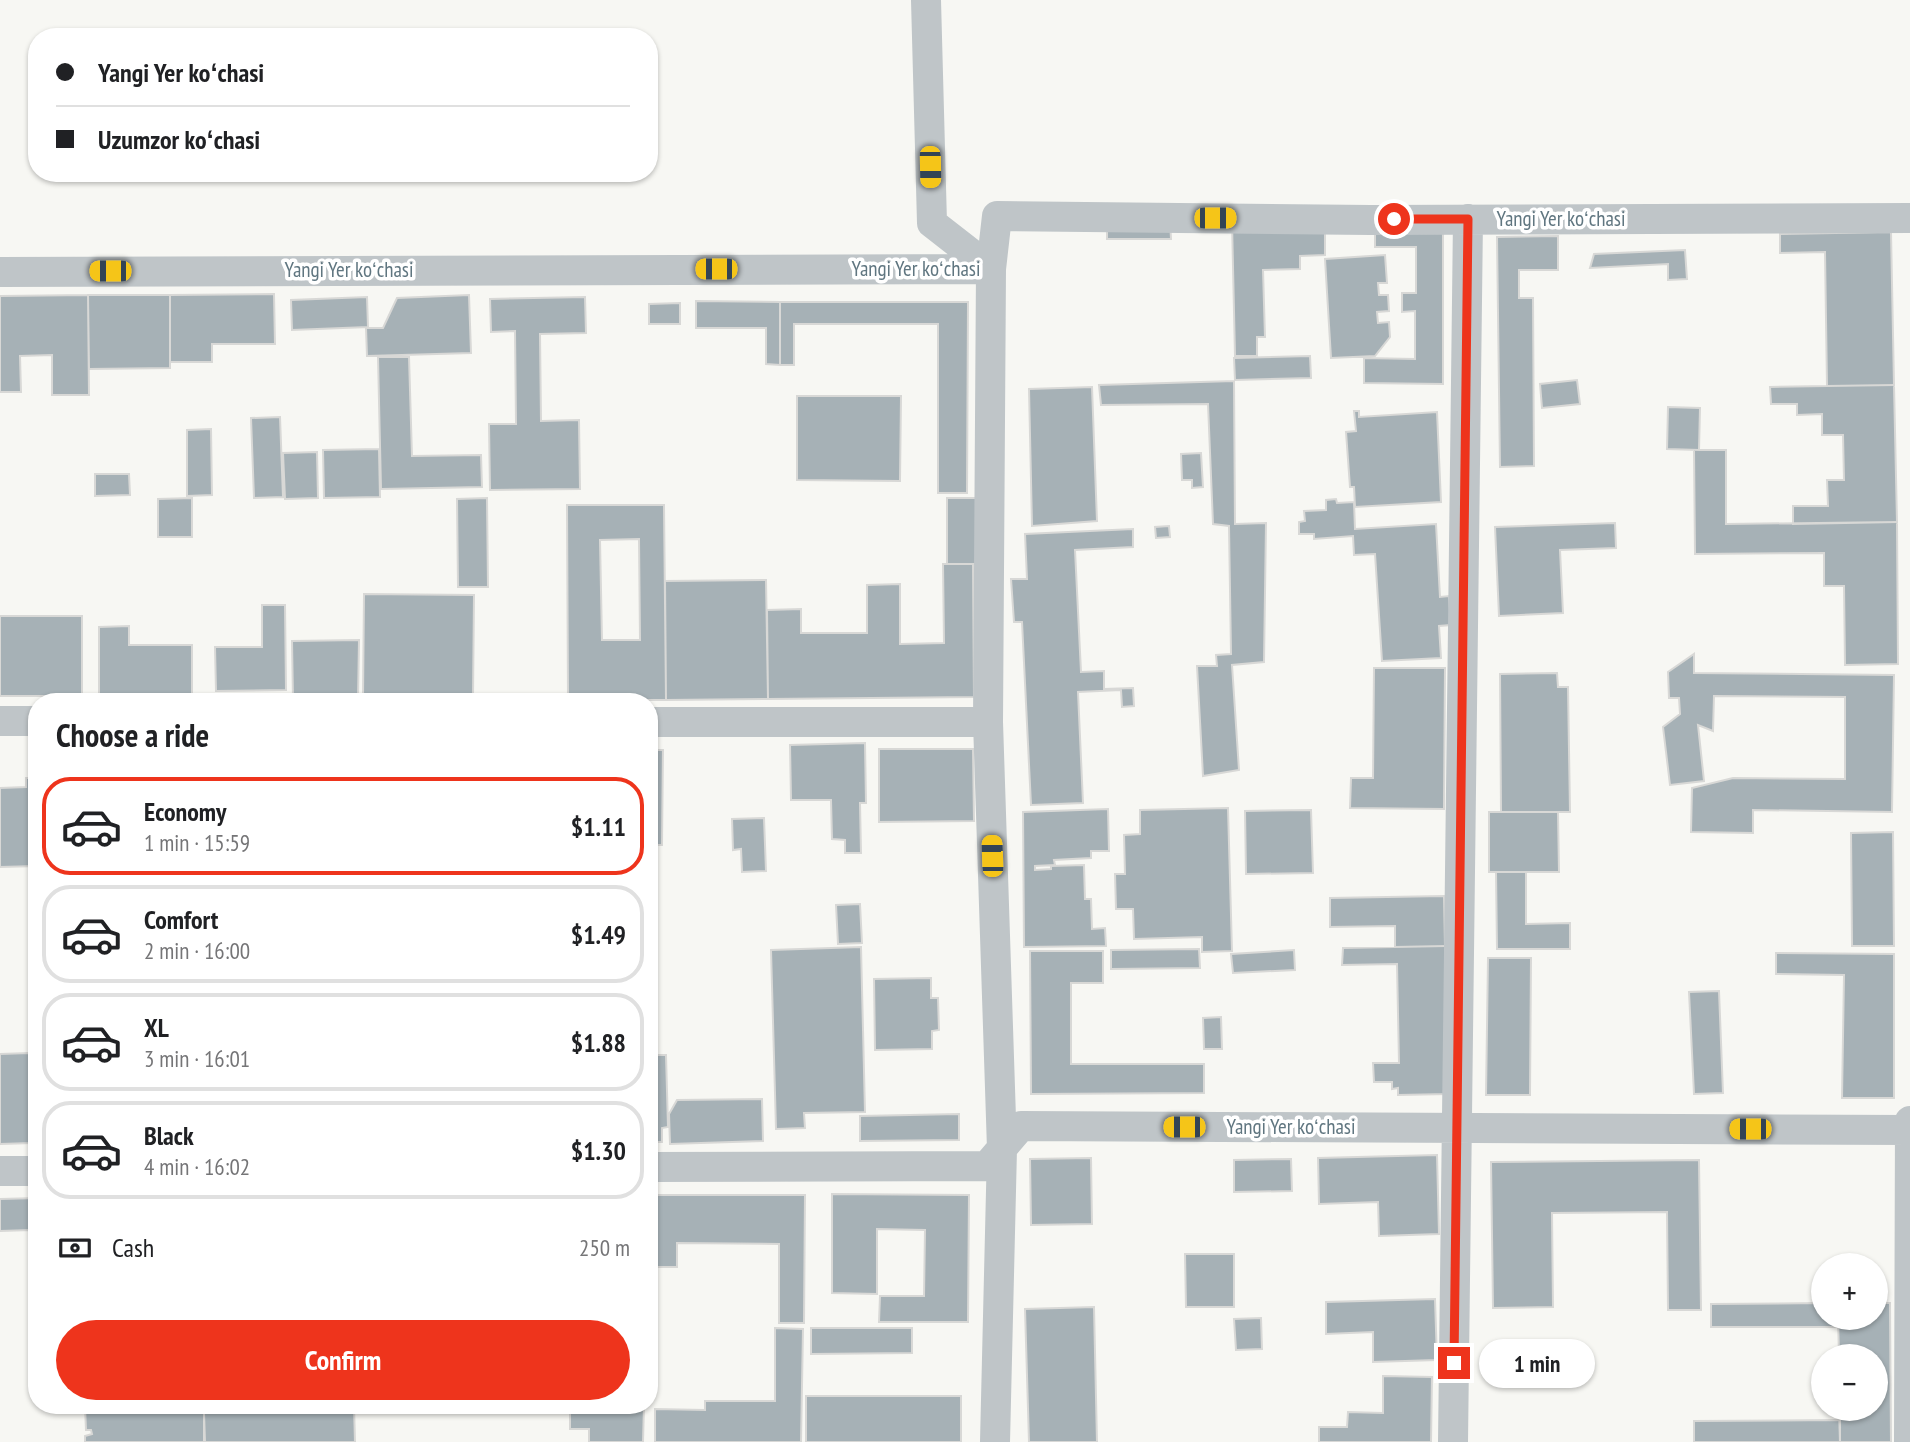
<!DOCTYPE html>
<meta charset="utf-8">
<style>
body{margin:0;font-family:"PT Sans Narrow",sans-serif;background:#f6f6f6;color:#202124;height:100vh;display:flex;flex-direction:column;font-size:26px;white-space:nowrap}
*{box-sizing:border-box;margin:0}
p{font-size:23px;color:#757577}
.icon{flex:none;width:38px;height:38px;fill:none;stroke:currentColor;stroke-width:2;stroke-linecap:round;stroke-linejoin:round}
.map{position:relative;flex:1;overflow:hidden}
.side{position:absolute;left:28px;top:693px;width:630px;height:721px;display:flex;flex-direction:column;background:#fff;border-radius:28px;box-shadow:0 2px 5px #0004}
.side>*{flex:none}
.banner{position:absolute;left:28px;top:28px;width:630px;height:154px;border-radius:28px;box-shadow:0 2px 5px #0004;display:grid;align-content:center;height:154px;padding:0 28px;background:#fff}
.buttons{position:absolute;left:1811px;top:1253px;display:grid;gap:14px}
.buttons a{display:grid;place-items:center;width:77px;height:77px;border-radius:50%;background:#fff;box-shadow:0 2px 5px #0004;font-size:35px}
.end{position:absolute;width:32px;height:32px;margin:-16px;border:9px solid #ee341c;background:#fff;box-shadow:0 0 0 4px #fff}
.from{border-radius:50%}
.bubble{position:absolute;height:49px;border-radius:24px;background:#fff;box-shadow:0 2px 5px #0004;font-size:23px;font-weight:700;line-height:49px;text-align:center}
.car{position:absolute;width:21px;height:42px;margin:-21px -10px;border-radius:9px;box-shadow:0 0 5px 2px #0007;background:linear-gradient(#f5c518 24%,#345 0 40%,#f5c518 0 76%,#345 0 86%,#f5c518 0)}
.banner b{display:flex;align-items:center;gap:24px;height:66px;font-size:26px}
.banner b+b{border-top:2px solid #e0e0e0}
.banner i{width:18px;height:18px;background:#202124}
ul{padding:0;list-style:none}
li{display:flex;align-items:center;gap:21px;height:98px;margin:0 14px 10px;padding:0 14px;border:4px solid #e0e0e0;border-radius:28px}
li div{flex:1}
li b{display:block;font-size:26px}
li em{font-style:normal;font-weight:700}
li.active{border-color:#ee341c}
li>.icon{width:63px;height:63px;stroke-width:1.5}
h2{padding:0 28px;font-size:32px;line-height:84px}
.pay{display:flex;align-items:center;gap:18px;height:77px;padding:0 28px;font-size:26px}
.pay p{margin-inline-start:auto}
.primary-button{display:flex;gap:14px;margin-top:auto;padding:14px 28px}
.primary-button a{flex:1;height:80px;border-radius:42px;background:#ee341c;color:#fff;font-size:28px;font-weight:700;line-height:80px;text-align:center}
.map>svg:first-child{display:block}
.building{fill:#a6b1b6;stroke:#d8d8d6;stroke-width:2;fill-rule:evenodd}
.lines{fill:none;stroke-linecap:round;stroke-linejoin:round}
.street{stroke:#bfc5c8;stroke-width:30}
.route{stroke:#ee341c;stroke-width:9}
.labels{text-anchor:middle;stroke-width:7;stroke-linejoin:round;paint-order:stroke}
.street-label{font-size:21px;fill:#607680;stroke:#fff}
</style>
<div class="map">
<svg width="1910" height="1442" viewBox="0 0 1910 1442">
<rect width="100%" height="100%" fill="#f7f7f3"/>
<!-- building -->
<path class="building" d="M1107,220H1170L1171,239H1107Z
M1325,220V255L1300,256V269L1263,270L1265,337H1257V356H1235L1232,222Z
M1443,221V384L1364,383V358L1415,359V311L1402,312V293H1416V247H1375V222Z
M1891,232L1894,385L1827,386L1825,252L1780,253V234Z
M1558,236V270H1519V298H1533L1534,466L1500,467L1497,237Z
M1685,250L1687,279L1668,280V264L1590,268L1594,254Z
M1385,255L1387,283H1378L1379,295H1388L1389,311L1377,312L1378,323L1389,322L1390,337L1375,356L1331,358L1325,259Z
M274,294L275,344H212V362H170V295Z
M88,295L89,395H52V355L20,356L21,392H0V296Z
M88,295H170V368L89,369Z
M469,295L471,353L367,356L366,328H383L397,298Z
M367,297L368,327L292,330L291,300Z
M585,297L586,333L540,334L541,421L579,420L580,489L490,490L489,424H516L515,331L491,332L490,299Z
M696,301L780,302V365L766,364V328H696Z
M780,302H968L967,493H938V324H794V365H780Z
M680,303V324H649V304Z
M1310,356L1311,378L1235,380L1234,358Z
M378,357H409L412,456L481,455L482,487L381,489Z
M1577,380L1580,404L1542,408L1540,384Z
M1234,381L1235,524L1266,523L1264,662L1232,665L1239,770L1203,776L1197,666H1217L1216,655L1231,654L1229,526L1213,524L1208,404L1101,405L1099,385Z
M1894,385L1897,522L1793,524V506H1828L1827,480H1844L1843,435H1822V414L1797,415V404H1771L1770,387Z
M1092,387L1097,521L1032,526L1029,389Z
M797,396H901L900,481L797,480Z
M1668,407L1700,408L1699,450L1667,449Z
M1354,411H1359V417L1437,412L1441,502L1355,507L1354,487H1350L1346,432L1356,431Z
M280,417L283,497L254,498L251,418Z
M211,429L212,495L187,496V430Z
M379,449L380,497L324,498L323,450Z
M1694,450H1726V524L1897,522L1898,664L1845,665L1844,586H1824V553L1695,554Z
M317,452L318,498L285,499L283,453Z
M1201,453L1203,487L1192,488V480H1182L1181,454Z
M95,474H129L130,495L95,496Z
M192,498V537H158V499Z
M487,498L488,587H458L457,499Z
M947,498H979L980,564H947Z
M1336,499L1337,503L1354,502L1355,529L1436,524L1440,597L1449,596L1451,625L1439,626L1441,658L1382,661L1375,554L1354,555L1353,536L1314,539V534H1299V522L1305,521L1304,511L1326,510V500Z
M567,505H664L666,700H568ZM639,539L640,640H602L600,540Z
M1615,523L1616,548L1560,550L1563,613L1499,616L1495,527Z
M1169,526L1170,537L1156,538L1155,527Z
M1133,529V547L1075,550L1081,672L1104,671V689L1133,688L1134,706L1122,707L1121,690L1078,692L1083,803L1031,805L1022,622H1014L1011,579H1027L1025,534Z
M943,564H973L974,697L768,699L767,610L801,609V633H867V585L900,584V644L944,643Z
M766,580L768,699L666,700L665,581Z
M364,594L474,595L473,698L363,697Z
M262,605H285L286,690L216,691L215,647H262Z
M0,616H82V696H0Z
M129,626V645H192V697H99V627Z
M359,640L358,700H293L292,641Z
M1694,654V673L1894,675L1892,812L1753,810V833L1691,832L1692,788L1733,778L1845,779V697L1714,696L1713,731L1698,725L1704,781L1670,785L1663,727L1680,714L1679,698H1669L1668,672Z
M1374,668H1445L1444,809L1350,808L1351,778H1373Z
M1557,673L1558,687H1568L1570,812H1501L1500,674Z
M865,743L866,803H860L861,853H845V840L832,839L831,800H791L790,745Z
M879,749H973L974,821L879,822Z
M649,750H663L662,845H649Z
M26,778H37V866L0,867V788L26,787Z
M1228,808L1232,951L1202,952V937L1134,939L1133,909H1116L1115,874H1125L1124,835L1140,834V810Z
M1108,809L1109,851H1091V858L1054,860L1055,865L1035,866V870L1051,869V866L1084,865L1085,899H1091L1092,929L1105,928L1106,946L1024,947L1023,812Z
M1311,810L1313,873L1246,874L1245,811Z
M1489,812H1558L1559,872H1489Z
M764,818L766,871L742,872L741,849L733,850L732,819Z
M1893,832L1894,946H1852L1851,833Z
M1496,872H1526V924L1570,923V949H1497Z
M1444,896L1445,946L1395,947V926L1330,927V898Z
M860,904L862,943L838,944L836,905Z
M1445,946L1448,1094L1398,1095V1088L1392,1089V1082H1374L1373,1063H1399L1397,964L1342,965L1343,948Z
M861,947L865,1112L804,1113L805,1128L776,1129L771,950Z
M1199,949L1200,968L1111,969V950Z
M1294,950L1295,970L1233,973L1231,954Z
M1030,951H1103V983H1071V1064H1204V1093L1031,1094Z
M1776,953L1894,954V1098H1842L1844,975L1776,974Z
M1488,958H1531L1530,1095H1486Z
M931,978V998H938L939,1030L932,1031V1049L875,1050L874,979Z
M1719,991L1723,1093L1694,1094L1689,992Z
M1221,1017L1222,1049H1204L1203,1018Z
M29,1053L32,1143L0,1144V1054Z
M649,1055H666L668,1127L662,1128V1142H649Z
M762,1099L763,1141L670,1144L669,1114L677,1100Z
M959,1114V1140L860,1141V1116Z
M1437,1155L1439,1234L1379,1236L1378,1202L1319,1204L1318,1158Z
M1091,1158L1092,1224L1031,1225L1030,1159Z
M1291,1159L1292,1191L1234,1192V1160Z
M1699,1160L1701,1310H1668L1667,1212L1552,1213L1553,1307L1493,1308L1491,1162Z
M832,1194L969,1195L968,1322H879L880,1296H924L925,1230L877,1229V1294L832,1293Z
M653,1195H805L804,1323H779V1244L677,1243V1267H652Z
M37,1198V1264H32L31,1230L0,1231V1199Z
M1185,1254H1234V1307H1186Z
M1435,1299L1437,1360L1373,1362V1332L1326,1334V1302Z
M1824,1303V1318H1838V1327H1711V1304Z
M1876,1303H1890L1891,1442H1840L1839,1409H1876V1356H1839L1838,1318H1876Z
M1094,1307L1097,1442H1029L1025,1309Z
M1261,1318L1262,1349L1236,1350L1234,1319Z
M775,1328L803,1329L801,1442H655V1409L705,1410V1401H775Z
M811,1328H912V1353L811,1354Z
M1383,1376L1432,1377L1431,1442H1319V1427H1347L1348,1412L1383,1413Z
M806,1396H961V1442H806Z
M274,1405H354L355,1442H205L204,1413L275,1412Z
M578,1405H644L643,1442H589V1429H570V1410H578Z
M85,1407H204V1442H85V1436L92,1434L91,1430H86Z
M1840,1420V1442H1694V1421Z"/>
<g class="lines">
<!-- street -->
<path class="street" d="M926,0L932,223L991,269L988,722L1002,1149L995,1442
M0,272L991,269L997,216L1371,220L1910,218
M0,721H37
M649,722H988
M649,1167L987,1166L1021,1126L1910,1130
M0,1171H37
M1453,1442L1468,219
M1909,1442L1910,1121"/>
</g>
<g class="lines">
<!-- route -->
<path class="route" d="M1394,219H1468L1454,1363"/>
</g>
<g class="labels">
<!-- street labels -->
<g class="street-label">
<text x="1561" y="226">Yangi Yer koʻchasi</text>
<text x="916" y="276">Yangi Yer koʻchasi</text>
<text x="349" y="277">Yangi Yer koʻchasi</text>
<text x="1291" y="1134">Yangi Yer koʻchasi</text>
</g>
</g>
</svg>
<div class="buttons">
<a>+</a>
<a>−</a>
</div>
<i class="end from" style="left:1394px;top:219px"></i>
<i class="end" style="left:1454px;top:1363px"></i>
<div class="bubble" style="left:1479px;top:1339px;width:116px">1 min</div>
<i class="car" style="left:930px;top:167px;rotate:179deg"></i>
<i class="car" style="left:1215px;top:218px;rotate:90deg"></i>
<i class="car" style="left:716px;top:269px;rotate:270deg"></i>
<i class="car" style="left:110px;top:271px;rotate:270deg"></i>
<i class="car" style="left:992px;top:856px;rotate:358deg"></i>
<i class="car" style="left:1184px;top:1127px;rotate:270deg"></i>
<i class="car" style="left:1750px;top:1129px;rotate:270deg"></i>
<div class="banner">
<b><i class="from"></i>Yangi Yer koʻchasi</b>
<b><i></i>Uzumzor koʻchasi</b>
</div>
<section class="side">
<h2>Choose a ride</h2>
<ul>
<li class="active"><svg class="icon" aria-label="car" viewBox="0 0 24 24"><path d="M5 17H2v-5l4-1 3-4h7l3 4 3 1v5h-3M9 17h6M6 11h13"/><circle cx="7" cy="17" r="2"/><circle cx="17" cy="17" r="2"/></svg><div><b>Economy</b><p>1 min · 15:59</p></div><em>$1.11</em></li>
<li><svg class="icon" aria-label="car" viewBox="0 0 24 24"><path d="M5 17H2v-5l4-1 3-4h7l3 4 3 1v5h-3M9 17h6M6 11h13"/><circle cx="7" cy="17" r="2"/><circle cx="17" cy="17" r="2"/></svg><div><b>Comfort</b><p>2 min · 16:00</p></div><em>$1.49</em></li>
<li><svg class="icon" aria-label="car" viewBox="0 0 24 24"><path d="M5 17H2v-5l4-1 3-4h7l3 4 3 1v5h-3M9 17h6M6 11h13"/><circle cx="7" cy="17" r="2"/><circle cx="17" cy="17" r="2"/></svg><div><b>XL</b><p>3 min · 16:01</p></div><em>$1.88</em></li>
<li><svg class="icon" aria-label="car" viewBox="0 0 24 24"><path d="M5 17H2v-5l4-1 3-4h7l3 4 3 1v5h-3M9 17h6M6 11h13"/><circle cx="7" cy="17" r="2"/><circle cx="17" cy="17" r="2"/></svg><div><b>Black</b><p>4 min · 16:02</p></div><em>$1.30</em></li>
</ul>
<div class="pay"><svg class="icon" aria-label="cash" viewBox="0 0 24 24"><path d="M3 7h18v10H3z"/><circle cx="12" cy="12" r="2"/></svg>Cash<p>250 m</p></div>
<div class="primary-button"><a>Confirm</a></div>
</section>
</div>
